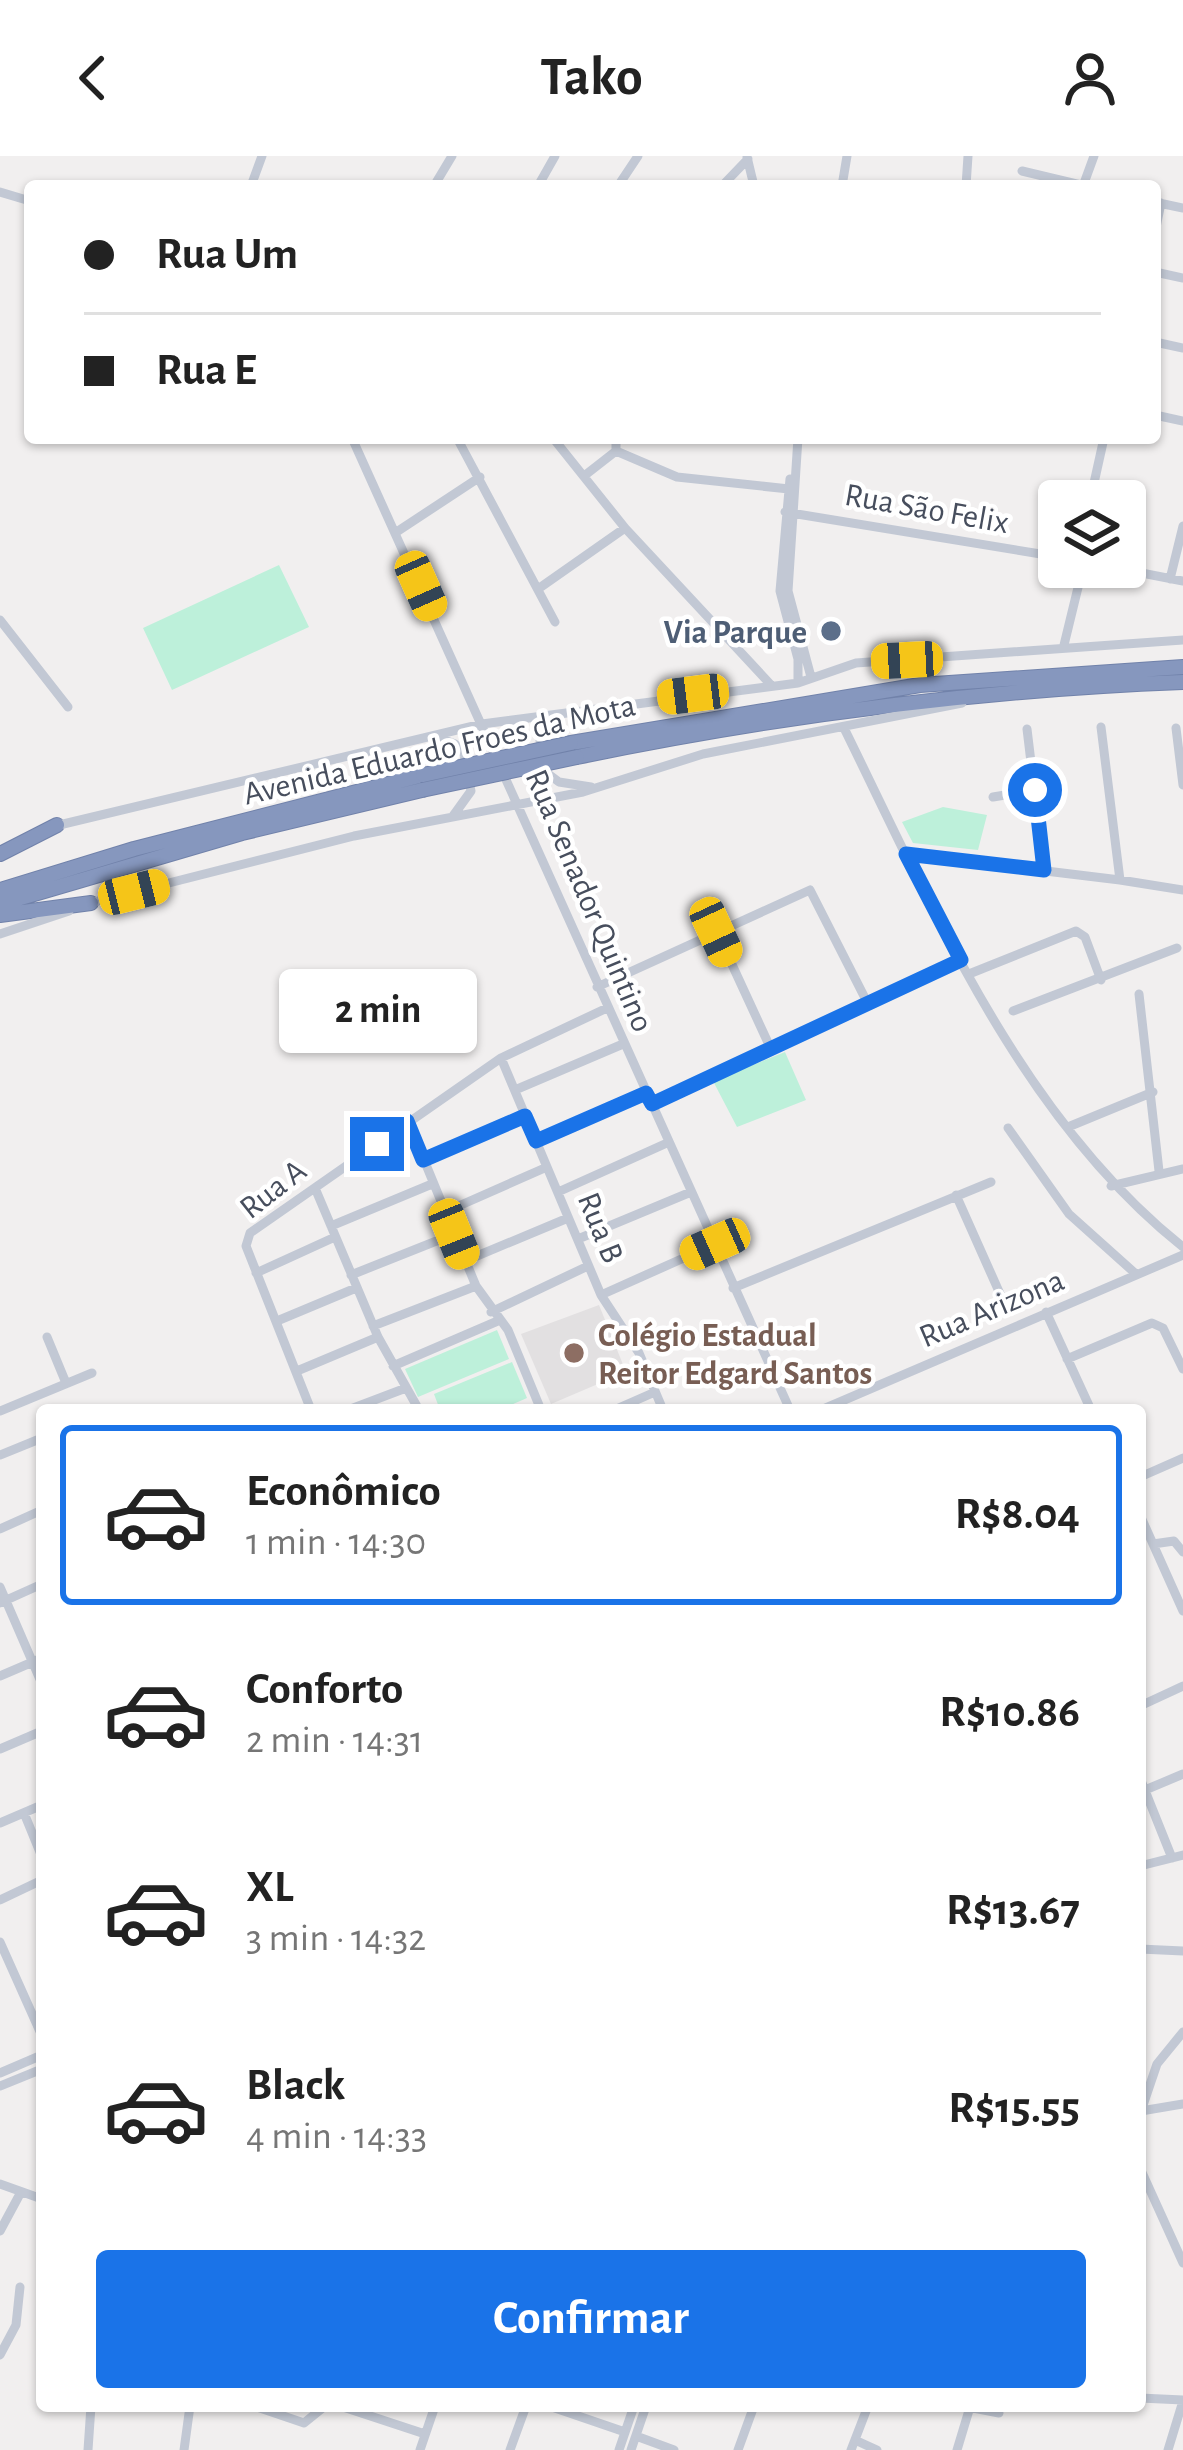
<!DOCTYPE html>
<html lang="pt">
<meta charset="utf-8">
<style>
body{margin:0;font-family:"Alegreya Sans",sans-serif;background:#f6f6f6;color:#222;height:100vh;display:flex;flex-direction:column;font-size:45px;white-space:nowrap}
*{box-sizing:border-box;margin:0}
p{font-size:39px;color:#767676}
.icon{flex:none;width:66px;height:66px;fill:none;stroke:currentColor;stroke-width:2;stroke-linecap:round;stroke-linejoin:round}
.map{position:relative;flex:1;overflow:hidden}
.sheet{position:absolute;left:36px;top:1248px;width:1110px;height:1008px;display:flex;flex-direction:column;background:#fff;border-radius:12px;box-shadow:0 3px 9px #0004}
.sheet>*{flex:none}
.hud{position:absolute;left:24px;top:24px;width:1137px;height:264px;border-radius:12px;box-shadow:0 3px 9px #0004;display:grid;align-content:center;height:264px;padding:0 60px;background:#fff}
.controls{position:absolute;left:1038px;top:324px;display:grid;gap:24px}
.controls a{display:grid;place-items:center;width:108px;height:108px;border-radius:12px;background:#fff;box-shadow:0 3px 9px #0004;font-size:60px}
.end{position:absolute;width:54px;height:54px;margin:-27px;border:15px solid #1a73e8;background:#fff;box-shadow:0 0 0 6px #fff}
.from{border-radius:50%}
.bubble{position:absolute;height:84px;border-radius:12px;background:#fff;box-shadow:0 3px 9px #0004;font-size:39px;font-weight:700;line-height:84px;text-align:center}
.car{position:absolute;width:36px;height:72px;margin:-36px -18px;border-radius:15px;box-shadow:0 0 9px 3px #0007;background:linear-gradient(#f5c518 24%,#345 0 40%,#f5c518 0 76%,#345 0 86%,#f5c518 0)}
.hud b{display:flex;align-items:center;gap:42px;height:114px;font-size:45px}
.hud b+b{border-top:3px solid #e0e0e0}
.hud i{width:30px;height:30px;background:#222}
ul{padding:21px 0 0;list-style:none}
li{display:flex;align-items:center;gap:36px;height:180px;margin:0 24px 18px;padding:0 36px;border:6px solid transparent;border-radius:12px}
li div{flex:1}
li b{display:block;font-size:45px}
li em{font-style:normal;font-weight:700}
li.selected{border-color:#1a73e8}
li>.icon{width:108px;height:108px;stroke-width:1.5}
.action{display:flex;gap:24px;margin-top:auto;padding:24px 60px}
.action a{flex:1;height:138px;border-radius:12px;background:#1a73e8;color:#fff;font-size:48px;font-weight:700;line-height:138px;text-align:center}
header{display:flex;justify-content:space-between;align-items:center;height:156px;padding:0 60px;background:#fff;font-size:54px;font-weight:700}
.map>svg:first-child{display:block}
.education{fill:#e2e0e1}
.green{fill:#bdf0da}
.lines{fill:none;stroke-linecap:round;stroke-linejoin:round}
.highway-casing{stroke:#7182aa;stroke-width:16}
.minor{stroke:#c2c8d4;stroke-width:9}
.highway{stroke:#8697be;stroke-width:14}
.highway-bridge-casing{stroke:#7182aa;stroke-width:16;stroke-linecap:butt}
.highway-bridge{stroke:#8697be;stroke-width:14}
.route{stroke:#1a73e8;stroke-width:15}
.service-dot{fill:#5c6f8a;stroke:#fff;stroke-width:4.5}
.education-dot{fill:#8d6e63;stroke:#fff;stroke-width:4.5}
.labels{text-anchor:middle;stroke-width:9;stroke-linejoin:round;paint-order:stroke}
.street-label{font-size:33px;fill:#474e5d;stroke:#fff}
.service-label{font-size:33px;font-weight:bold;fill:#4e5e75;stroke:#fff;text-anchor:end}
.education-label{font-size:33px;font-weight:bold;fill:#785e54;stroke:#fff;text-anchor:start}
</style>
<header><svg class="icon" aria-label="back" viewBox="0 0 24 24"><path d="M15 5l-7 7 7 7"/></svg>Tako<svg class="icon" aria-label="person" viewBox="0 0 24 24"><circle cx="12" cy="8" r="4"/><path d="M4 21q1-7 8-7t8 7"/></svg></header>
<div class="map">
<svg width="1183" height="2294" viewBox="0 0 1183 2294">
<rect width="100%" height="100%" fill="#f1efef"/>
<!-- education -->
<path class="education" d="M599,1149L626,1216L551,1248L521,1178Z"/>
<!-- green -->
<path class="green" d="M279,409L309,471L172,534L143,472Z
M943,651L987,659L978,694L913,687L902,666Z
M785,896L806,944L737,971L713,925Z
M497,1174L509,1203L418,1241L405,1213Z
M512,1206L527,1242L499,1254H440L434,1238Z"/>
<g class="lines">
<defs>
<path id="highway" d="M571,587L920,529L1183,511
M577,601C779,559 977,534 1183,526
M0,698L57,669
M0,734L134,693L423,619
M0,748L242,677L422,634
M0,759L91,747"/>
</defs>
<!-- highway casing -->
<use href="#highway" class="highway-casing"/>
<!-- minor -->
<path class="minor" d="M747,1L754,30
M1022,15L1085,30
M251,30L262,0
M434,30L452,0
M538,30L555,0
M618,30L638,0
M722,30L748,3
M842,30L847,0
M966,30L968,0
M1083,30L1094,0
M0,36L30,45
M1159,47L1183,52
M1155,76L1161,47
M1155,116L1183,122
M1155,186L1183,192
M1155,259L1183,265
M352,282L790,1254
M457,282L555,466
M553,282L625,372L771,529
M798,282L788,435L811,521
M616,295L677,321L789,333
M584,320L616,295V282
M790,323L780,435L798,503V527
M1090,345L1104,282
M785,356L1059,401
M398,375L480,321
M1111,411L1183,425
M1170,423L1183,370
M538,433L625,372
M0,464L68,551
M1064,489L1083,411
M554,561L539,574L543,614L559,626L591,631
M1101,571L1120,724L1183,734
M844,572C934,755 1021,962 1183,1091
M1176,572L1183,629
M1027,573L1044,714
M436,581L455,588L464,598L471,635L453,660
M993,641L1035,634
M55,670L482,568L798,527L856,507L1183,484
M906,698L1120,724
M90,747L354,680L583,636L703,598L962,547
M717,776L770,891
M0,778L69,755
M969,818L1076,775L1085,781L1101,824
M597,831L810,734L866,844
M1139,838L1159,1015
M1013,855L1177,792
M501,902L601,1139L639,1197L663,1254
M515,934L623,888
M652,948L961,804
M408,965L476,1130L508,1174L541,1254
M1068,971L1153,936
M1008,972L1069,1058L1136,1118
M536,985L646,937
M423,1004L525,960
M1111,1030L1183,1013
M315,1032L378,1181L419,1254
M558,1036L667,987
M956,1039L1005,1149
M445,1056L547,1011
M331,1070L432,1028
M578,1083L691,1036
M465,1105L568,1062
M256,1117L335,1081
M351,1119L454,1078
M733,1132L991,1026
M601,1139L715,1088
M491,1156L588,1110
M1046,1156L1091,1254
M277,1165L356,1132
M373,1170L476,1130
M47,1181L66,1227
M1067,1203L1152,1167L1163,1172L1183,1213
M393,1210L500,1164
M297,1215L378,1181
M311,1254L246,1090L250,1077L501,902L607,852
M348,1254L406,1232
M614,1254L655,1236
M821,1254L1183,1099
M0,1255L92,1217
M0,1299L42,1282
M1140,1321L1183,1302
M1140,1359L1183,1455
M0,1373L42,1354
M1153,1388L1174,1385L1183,1396
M0,1431L42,1528
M0,1447L42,1428
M0,1520L42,1502
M1140,1550L1183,1530
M0,1593L42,1575
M1140,1622L1172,1702
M1145,1634L1183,1618
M24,1657L42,1701
M0,1667L42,1649
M1140,1710L1183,1699
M0,1744L42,1724
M0,1786L42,1880
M1140,1793L1183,1795
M0,1917L42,1899
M0,1930L42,1913
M1141,1955L1183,1948
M1140,1958L1157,1908L1183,1876
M1140,2012L1183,2107
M0,2028L42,2043
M0,2075L21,2036
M0,2199L16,2169L20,2131
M1140,2242L1183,2244
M254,2250L304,2267L325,2250
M340,2250L425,2278
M549,2250L625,2276
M963,2250L999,2257
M636,2280L674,2294
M855,2284L877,2294
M88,2294L91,2250
M184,2294L190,2250
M420,2294L435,2250
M510,2294L526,2250
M619,2294L634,2250
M631,2294L646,2250
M738,2294L754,2250
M851,2294L868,2250
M957,2294L970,2251
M1168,2294L1183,2245"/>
<!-- highway -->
<use href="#highway" class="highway"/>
<defs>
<path id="highway-bridge" d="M423,619L571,587
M422,634L577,601"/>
</defs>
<!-- highway-bridge casing -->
<use href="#highway-bridge" class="highway-bridge-casing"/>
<!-- highway-bridge -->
<use href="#highway-bridge" class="highway-bridge"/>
</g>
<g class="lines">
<!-- route -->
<path class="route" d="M377,988L407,965L423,1004L525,960L536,985L646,937L652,948L961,804L906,698L1044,714L1035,634"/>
</g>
<!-- markers -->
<circle class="service-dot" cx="831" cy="475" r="12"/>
<circle class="education-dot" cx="574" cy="1197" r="12"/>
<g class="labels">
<!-- street labels -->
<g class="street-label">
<text transform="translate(927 351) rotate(10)" y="12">Rua São Felix</text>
<text transform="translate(439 592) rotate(-13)" y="12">Avenida Eduardo Froes da Mota</text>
<text transform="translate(591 744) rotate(67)" y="12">Rua Senador Quintino</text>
<text transform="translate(272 1032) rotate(-38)" y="12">Rua A</text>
<text transform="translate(602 1071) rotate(68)" y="12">Rua B</text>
<text transform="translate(991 1151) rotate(-23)" y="12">Rua Arizona</text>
</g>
<!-- service labels -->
<g class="service-label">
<text x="807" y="487">Via Parque</text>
</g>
<!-- education labels -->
<g class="education-label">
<text x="598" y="1190">Colégio Estadual<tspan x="598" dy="38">Reitor Edgard Santos</tspan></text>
</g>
</g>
</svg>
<div class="controls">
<a><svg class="icon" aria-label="layers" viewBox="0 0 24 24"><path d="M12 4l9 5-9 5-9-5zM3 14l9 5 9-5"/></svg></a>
</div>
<i class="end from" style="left:1035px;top:634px"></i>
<i class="end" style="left:377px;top:988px"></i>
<div class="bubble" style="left:279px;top:813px;width:198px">2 min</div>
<i class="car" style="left:421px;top:430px;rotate:156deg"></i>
<i class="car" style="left:907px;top:504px;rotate:267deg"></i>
<i class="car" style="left:693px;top:538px;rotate:263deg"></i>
<i class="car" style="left:134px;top:736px;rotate:76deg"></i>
<i class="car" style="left:716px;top:776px;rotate:155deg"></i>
<i class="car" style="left:454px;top:1078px;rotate:158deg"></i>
<i class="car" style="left:715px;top:1088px;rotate:246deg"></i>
<div class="hud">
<b><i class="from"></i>Rua Um</b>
<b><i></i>Rua E</b>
</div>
<section class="sheet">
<ul>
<li class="selected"><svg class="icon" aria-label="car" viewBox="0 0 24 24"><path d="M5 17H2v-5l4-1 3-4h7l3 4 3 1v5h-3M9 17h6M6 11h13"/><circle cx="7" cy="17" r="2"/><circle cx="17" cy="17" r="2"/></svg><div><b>Econômico</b><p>1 min · 14:30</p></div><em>R$8.04</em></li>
<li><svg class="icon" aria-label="car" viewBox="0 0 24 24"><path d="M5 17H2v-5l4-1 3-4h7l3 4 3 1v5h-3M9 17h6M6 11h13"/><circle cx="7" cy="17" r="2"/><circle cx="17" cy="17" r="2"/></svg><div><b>Conforto</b><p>2 min · 14:31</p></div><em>R$10.86</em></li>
<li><svg class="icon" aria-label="car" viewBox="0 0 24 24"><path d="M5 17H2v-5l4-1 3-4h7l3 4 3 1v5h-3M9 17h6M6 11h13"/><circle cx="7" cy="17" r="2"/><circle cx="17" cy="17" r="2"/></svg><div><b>XL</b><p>3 min · 14:32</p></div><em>R$13.67</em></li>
<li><svg class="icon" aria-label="car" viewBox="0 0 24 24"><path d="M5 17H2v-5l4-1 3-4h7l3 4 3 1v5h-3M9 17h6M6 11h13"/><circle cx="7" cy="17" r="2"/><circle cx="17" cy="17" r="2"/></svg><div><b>Black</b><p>4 min · 14:33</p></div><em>R$15.55</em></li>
</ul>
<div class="action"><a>Confirmar</a></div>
</section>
</div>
